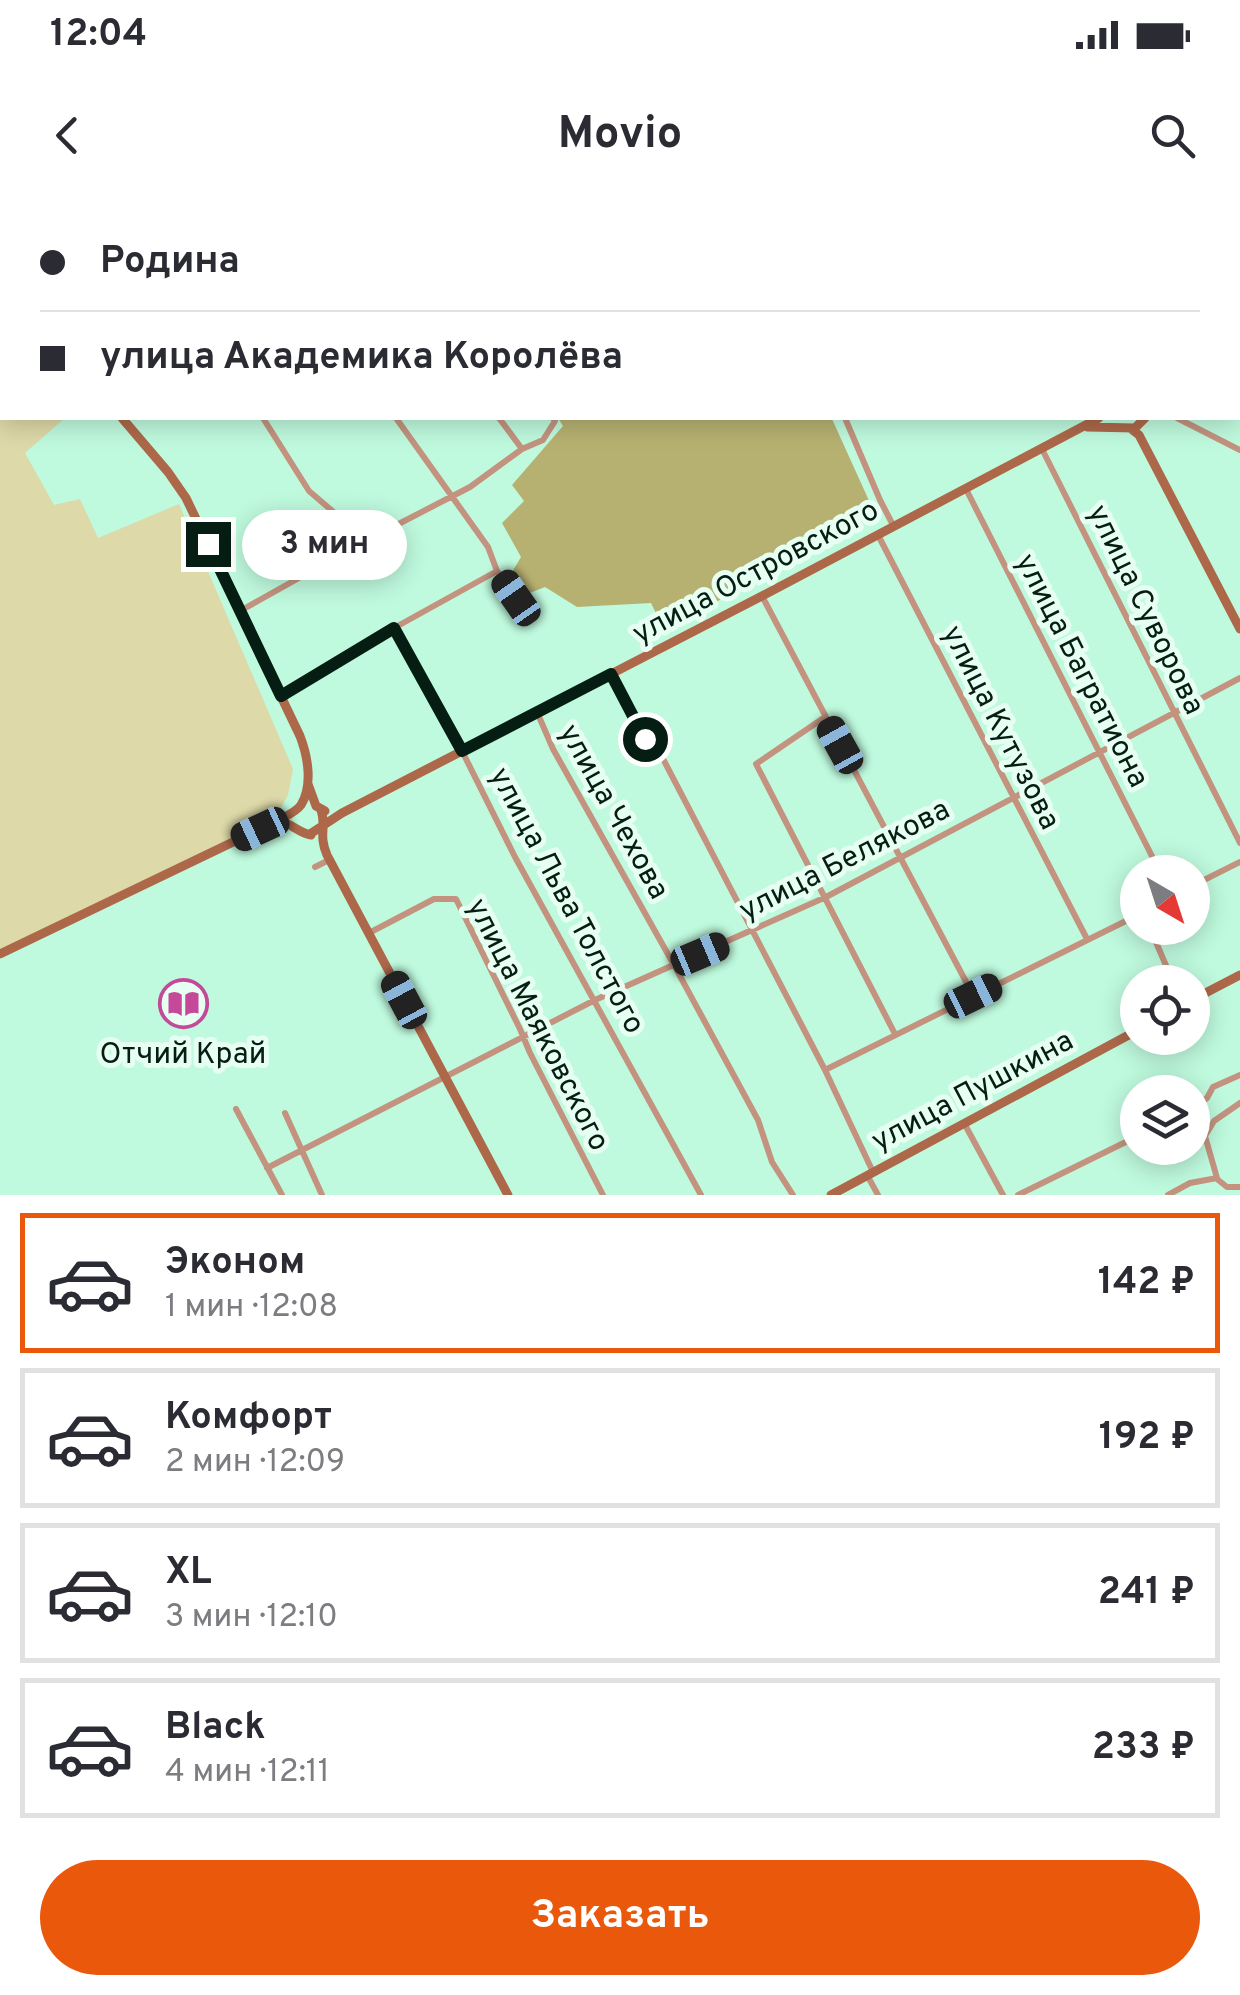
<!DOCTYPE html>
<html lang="ru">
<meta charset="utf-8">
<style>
body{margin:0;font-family:Overpass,sans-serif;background:#f7f7f7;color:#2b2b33;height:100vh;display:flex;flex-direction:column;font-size:38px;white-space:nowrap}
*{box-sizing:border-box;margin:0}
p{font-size:32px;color:#7c7c81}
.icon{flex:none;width:55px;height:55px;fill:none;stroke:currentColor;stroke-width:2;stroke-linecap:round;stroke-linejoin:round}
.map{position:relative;height:995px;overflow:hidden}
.sheet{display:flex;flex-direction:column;background:#fff;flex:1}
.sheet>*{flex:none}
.guide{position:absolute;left:0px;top:0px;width:1240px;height:220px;box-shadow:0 5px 25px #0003;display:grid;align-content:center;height:220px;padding:0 40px;background:#fff}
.needle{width:65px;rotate:141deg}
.fabs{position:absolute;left:1120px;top:655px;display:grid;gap:20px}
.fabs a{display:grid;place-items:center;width:90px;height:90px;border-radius:50%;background:#fff;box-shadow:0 5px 25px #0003;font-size:50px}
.end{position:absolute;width:45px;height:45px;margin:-22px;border:12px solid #061d13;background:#fff;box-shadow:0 0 0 5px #fff}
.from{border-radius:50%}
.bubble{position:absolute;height:70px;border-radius:35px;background:#fff;box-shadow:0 5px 25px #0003;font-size:32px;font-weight:700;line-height:70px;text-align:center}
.car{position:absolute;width:30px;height:60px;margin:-30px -15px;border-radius:12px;box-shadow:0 0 8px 2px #0007;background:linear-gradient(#222 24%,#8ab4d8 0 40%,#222 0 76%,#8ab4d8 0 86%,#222 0)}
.guide b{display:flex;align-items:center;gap:35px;height:95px;font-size:38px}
.guide b+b{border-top:2px solid #e1e1e2}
.guide i{width:25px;height:25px;background:#2b2b33}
ul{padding:18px 0 0;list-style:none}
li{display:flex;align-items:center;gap:30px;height:140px;margin:0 20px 15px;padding:0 20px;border:5px solid #e1e1e2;border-radius:0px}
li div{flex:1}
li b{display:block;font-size:38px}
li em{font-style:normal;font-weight:700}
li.selected{border-color:#ea580c}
li>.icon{width:90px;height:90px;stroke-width:1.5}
.button{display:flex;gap:20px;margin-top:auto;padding:20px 40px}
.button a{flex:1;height:115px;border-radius:60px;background:#ea580c;color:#fff;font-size:40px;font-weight:700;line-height:115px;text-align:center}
.status{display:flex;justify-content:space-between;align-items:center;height:70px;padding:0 50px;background:#fff;direction:ltr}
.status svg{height:28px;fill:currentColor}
header{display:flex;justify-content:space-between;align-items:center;height:130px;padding:0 40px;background:#fff;font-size:45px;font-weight:700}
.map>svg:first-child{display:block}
.green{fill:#ddd9a8}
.forest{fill:#b7b171}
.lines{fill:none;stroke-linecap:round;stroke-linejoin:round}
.street{stroke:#c3937f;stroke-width:6}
.secondary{stroke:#ad684a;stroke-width:9}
.route{stroke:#061d13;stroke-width:12}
.labels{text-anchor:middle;stroke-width:10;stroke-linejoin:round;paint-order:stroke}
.street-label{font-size:30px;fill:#061d13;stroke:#e7fef3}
.poi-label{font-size:30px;fill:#061d13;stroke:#e7fef3}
</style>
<div class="status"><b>12:04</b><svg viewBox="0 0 49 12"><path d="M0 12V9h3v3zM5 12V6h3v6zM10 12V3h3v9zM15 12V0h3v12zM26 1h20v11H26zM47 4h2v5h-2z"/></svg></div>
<header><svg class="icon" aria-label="back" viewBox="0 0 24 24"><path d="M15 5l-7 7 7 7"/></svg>Movio<svg class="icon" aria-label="search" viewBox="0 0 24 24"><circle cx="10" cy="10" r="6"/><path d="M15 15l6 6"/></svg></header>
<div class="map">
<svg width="1240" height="995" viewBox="0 0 1240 995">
<rect width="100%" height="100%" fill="#bffade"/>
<!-- green -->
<path class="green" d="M0,66H2V218H65L25,253L54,305L80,299L98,338L179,304L293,569L288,595L277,615V621L0,750Z"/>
<!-- forest -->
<path class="forest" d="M583,0H1096L1095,2H583Z
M558,218H829L832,219L876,316L664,430L651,403L577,407L545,387L522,396L509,377L521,357L502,323L524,301L512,285L563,226Z"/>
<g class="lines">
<!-- street -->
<path class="street" d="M241,0L242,2
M436,2L440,0
M263,218L309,291L337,315L356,346
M396,218L488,347L497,371L516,398
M499,218L522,249
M845,218L880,300L894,327
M1177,218L1240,250
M1042,249L1240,643
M966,289L1160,672
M878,335L1087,739
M762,396L973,795
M240,411L356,346L470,287L522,249L543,240L555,221L553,218
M394,428L462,551L515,657L701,995
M611,475L642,535L660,553L825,870L873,972
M281,496L394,428L497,371
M537,512L553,549L674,765L758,920L772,962L793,995
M825,517L756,564L895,834
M315,667L329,660
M1192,686L1240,662
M1150,728L1173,782
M369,733L434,699H456L520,829L530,853L603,995
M825,870L1138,715
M236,909L282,995
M1192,909L1207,898L1213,887L1240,875
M285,913L322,995
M964,923L1003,995
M267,968L595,800L826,697L1240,478
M867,975L878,995
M1217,978L1205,936L1214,921L1240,903
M1217,979L1227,987H1240
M1018,995L1138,936
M1168,995L1190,983L1217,978"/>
<!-- secondary -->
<path class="secondary" d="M0,2L2,4
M11,2L13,0
M0,13L2,23
M1238,21L1240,17
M1087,227L1135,228L1145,218
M1130,228L1139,235L1240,429
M308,584L316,606L325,611
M321,610C327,627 318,634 327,655L508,995
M279,620C292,624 299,633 311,635
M310,634L342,613L762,396L1099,218
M0,754L279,620C286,616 296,612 301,605C313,585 308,557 300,536L186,298L168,272L122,218
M1192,800L1240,775
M831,995L1138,830"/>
</g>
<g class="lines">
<!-- route -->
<path class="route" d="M208,344L281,496L394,428L462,551L611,474L645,539"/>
</g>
<!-- icons -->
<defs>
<symbol id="library-ring" viewBox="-11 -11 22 22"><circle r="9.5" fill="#e7fef3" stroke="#c54999" stroke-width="1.5"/><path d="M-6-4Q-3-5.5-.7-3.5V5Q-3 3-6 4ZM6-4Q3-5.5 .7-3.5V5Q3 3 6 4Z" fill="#c54999"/></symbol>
</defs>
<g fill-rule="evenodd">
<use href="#library-ring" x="156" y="776" width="55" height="55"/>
</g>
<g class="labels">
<!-- street labels -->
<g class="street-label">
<text transform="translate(755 371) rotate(-28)" y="10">улица Островского</text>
<text transform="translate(1147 409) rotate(64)" y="10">улица Суворова</text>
<text transform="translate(1083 470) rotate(63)" y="10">улица Багратиона</text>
<text transform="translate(1002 527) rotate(63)" y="10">улица Кутузова</text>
<text transform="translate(615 611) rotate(61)" y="10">улица Чехова</text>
<text transform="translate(844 659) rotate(-27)" y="10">улица Белякова</text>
<text transform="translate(568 700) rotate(62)" y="10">улица Льва Толстого</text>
<text transform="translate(539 824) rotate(63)" y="10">улица Маяковского</text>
<text transform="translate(972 890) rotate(-28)" y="10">улица Пушкина</text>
</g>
<!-- poi labels -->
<g class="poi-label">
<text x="183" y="863">Отчий Край</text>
</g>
</g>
</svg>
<div class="fabs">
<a><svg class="needle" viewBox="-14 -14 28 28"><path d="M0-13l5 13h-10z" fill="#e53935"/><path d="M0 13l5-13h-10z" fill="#7c7c81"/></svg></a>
<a><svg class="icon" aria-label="locate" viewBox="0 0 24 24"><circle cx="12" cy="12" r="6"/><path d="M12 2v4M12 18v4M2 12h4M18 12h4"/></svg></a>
<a><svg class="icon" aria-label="layers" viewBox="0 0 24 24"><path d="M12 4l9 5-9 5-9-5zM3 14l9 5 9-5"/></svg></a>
</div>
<i class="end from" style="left:645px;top:539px"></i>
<i class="end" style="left:208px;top:344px"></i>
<div class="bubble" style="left:242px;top:310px;width:165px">3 мин</div>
<i class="car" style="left:516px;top:398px;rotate:325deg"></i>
<i class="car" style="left:840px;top:545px;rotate:331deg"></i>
<i class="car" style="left:260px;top:629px;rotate:245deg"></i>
<i class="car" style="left:700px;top:754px;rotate:67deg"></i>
<i class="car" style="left:973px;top:796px;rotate:64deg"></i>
<i class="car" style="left:404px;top:800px;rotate:332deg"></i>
<div class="guide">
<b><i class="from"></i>Родина</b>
<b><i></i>улица Академика Королёва</b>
</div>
</div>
<section class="sheet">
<ul>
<li class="selected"><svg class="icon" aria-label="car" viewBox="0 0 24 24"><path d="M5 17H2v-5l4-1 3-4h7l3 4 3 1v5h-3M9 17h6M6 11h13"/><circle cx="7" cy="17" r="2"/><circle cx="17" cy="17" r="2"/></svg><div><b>Эконом</b><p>1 мин · 12:08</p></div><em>142 ₽</em></li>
<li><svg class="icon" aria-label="car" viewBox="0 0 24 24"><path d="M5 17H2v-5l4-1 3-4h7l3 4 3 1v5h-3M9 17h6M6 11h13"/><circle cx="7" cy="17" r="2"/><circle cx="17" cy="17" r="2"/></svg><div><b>Комфорт</b><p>2 мин · 12:09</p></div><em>192 ₽</em></li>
<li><svg class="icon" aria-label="car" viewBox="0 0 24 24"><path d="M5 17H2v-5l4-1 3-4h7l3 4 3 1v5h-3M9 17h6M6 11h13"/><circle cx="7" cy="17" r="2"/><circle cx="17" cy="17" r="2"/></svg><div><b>XL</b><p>3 мин · 12:10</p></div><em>241 ₽</em></li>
<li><svg class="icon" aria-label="car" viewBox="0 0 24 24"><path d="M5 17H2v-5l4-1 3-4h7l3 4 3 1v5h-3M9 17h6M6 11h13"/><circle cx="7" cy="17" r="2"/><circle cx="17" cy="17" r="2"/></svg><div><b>Black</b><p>4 мин · 12:11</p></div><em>233 ₽</em></li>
</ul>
<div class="button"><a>Заказать</a></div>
</section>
